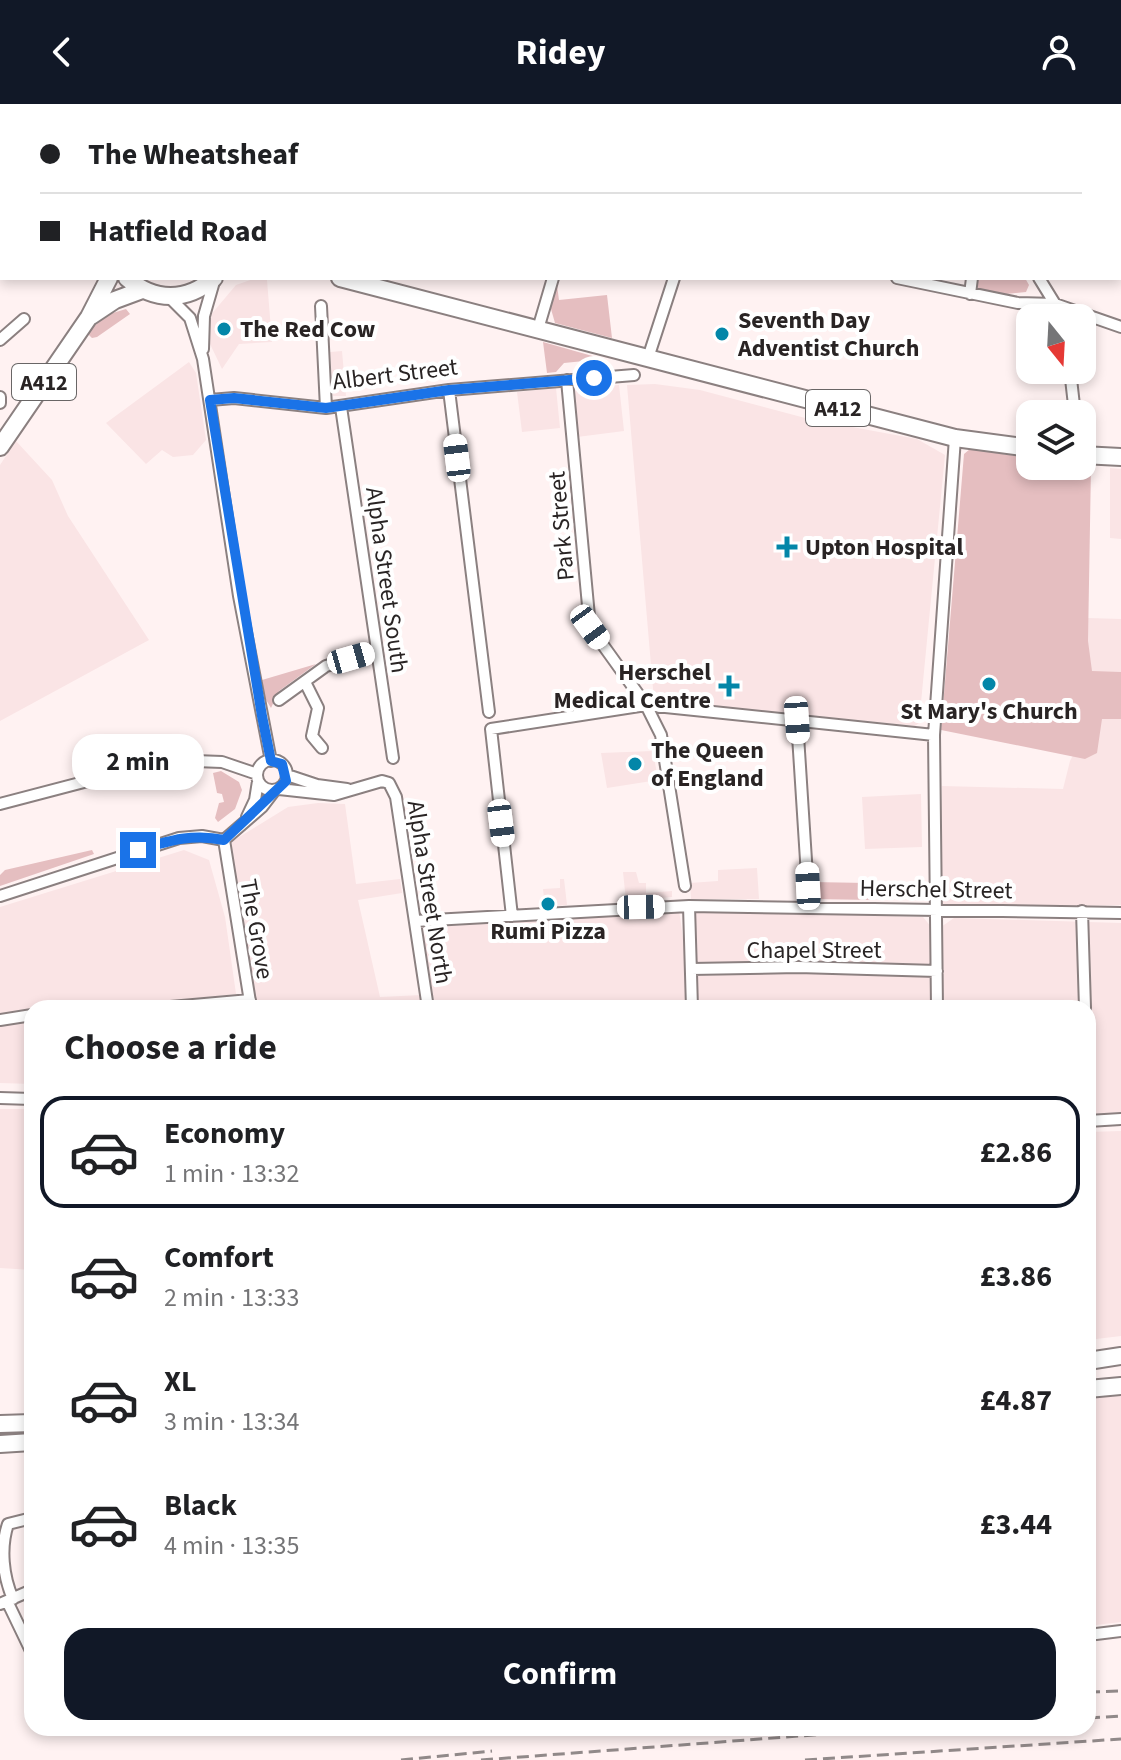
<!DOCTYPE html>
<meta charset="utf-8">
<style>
body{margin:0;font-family:"Source Sans 3",sans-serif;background:#f6f6f6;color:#202124;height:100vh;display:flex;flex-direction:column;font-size:30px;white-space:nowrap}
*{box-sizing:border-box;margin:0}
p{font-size:26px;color:#757577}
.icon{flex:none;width:44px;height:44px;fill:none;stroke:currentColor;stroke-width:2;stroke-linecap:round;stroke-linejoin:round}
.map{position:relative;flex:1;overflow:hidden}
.panel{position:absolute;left:24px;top:896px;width:1072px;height:736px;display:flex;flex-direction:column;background:#fff;border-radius:24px;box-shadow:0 4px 12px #0003}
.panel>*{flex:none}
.hud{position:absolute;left:0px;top:0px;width:1122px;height:176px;box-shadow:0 4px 12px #0003;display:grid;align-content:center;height:176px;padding:0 40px;background:#fff}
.needle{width:52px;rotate:162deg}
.buttons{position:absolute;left:1016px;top:200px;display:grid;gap:16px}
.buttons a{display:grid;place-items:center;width:80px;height:80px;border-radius:16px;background:#fff;box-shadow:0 4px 12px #0003;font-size:40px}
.end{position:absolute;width:36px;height:36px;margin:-18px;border:10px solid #1a73e8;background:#fff;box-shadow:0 0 0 4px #fff}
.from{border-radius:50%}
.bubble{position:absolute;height:56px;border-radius:24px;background:#fff;box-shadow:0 4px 12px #0003;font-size:26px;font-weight:700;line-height:56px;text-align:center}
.car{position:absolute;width:24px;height:48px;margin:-24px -12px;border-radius:10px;box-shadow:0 0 6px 2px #0007;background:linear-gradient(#fff 24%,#345 0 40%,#fff 0 76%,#345 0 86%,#fff 0)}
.hud b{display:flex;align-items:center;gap:28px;height:76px;font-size:30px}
.hud b+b{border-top:2px solid #e0e0e0}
.hud i{width:20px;height:20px;background:#202124}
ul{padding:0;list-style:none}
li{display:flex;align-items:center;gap:24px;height:112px;margin:0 16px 12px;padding:0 24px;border:4px solid transparent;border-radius:24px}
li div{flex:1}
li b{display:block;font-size:30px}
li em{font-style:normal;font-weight:700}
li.active{border-color:#111827}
li>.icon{width:72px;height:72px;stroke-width:1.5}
h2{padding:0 40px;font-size:36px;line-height:96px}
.cta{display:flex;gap:16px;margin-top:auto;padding:16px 40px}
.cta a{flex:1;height:92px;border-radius:24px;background:#111827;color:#fff;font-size:32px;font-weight:700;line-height:92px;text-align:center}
header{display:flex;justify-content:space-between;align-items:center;height:104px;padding:0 40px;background:#111827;color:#fff;font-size:36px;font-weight:700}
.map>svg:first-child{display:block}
.built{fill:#fae4e5}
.green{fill:#e5bec0}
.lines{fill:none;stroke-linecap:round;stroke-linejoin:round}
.street-casing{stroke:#8b8080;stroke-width:14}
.secondary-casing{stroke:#8b8080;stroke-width:18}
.primary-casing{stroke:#8b8080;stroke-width:20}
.street{stroke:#fff;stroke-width:10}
.secondary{stroke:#fff;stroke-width:14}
.primary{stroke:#fff;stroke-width:16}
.rail{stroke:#918989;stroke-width:3;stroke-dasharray:12 6;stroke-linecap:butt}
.route{stroke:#1a73e8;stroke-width:10}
.poi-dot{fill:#0386a8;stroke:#fff;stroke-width:3}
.labels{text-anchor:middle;stroke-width:8;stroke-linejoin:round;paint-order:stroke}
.shield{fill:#fff;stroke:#696666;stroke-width:2}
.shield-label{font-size:22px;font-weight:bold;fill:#292424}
.poi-label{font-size:24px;font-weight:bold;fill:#292424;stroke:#fff;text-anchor:start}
.street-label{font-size:24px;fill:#292424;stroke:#fff}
</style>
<header><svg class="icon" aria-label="back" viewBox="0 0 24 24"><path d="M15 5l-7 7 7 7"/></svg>Ridey<svg class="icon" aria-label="person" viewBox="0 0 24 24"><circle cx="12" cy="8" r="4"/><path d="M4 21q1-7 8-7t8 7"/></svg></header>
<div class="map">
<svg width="1121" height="1656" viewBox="0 0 1121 1656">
<rect width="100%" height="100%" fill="#fff2f2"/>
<!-- built -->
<path class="built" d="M256,174L267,176L272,238L239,240L222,265L210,240L209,213L236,181Z
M342,247L346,292H333L330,248Z
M189,258L196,269L206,336L193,351L173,353L162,346L146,360L106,319Z
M655,280L700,286L809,315L917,335L945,351L919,619L915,622L654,596L627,281Z
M619,281L624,327L577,333L572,284Z
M556,284L560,324L522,328L517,288Z
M16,337L52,376L68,412L149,536L0,617V361Z
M1110,364L1121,365V435L1110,434Z
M1088,514L1121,515V575H1087Z
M1093,612H1121V801L937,805L942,682L1063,685L1070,657Z
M653,647L658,676L607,684L601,649Z
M921,690L922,743L865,745L862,693Z
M318,699L345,700L356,780L400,775L402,789L358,796L380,893L422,891L423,904H257L231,738L288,703Z
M184,746L209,756L225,813L236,890L107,904H32V908L0,915V803Z
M757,764L759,795H691L690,779L718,777V766Z
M623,768H636L639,779H646V789L672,787V793L626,797Z
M560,775H564L567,801L545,803L543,785L560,784Z
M679,806L688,870L689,904H435L424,834L437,823Z
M692,806L923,813L932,824V864H697Z
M954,814L1121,819V1008L1088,1011V904H941V823Z
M797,868L932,873L931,904H696L698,872Z
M32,916V980L0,979V920Z
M0,1005H32V1166L0,1164Z
M1121,1027V1232L1088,1236V1028Z
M1121,1291V1518L1088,1522V1293Z"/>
<!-- green -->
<path class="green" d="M650,0H983L651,2Z
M556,174L559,196L607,191L612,234L555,219L551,205L546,204Z
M977,174H1025L1029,181L1026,188L978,193Z
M126,205L130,210L97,233L92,234L87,229L106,211Z
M543,238L596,253L594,256L564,259L556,268L547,269Z
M970,345L1030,354V362L1091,363L1088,537L1092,567L1121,568V615H1102L1097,649L1085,655L941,626L964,350Z
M316,560L279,587L271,604L265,594L262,576Z
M221,667L239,678L242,686L235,705L218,718L215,714L219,699L224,698L222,690L217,689L213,669Z
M92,746L94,750L0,782V771L5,766Z
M812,778L867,779L872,796L813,795Z"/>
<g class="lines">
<defs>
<path id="street" d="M553,0V2
M596,0L599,2
M992,2V0
M0,94L1,92
M897,174L1018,199L1055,200L1121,223
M1039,174L1055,200L1058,214
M970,190L972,174
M169,193L190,214L203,255L239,492L271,657
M321,202L326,304
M538,225L553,174
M0,236L24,215
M203,245L204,212L215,174
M648,254L674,174
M1070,266L1075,310
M567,276L590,523L646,601L661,631L685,782
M449,286L489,608
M0,293V299
M210,296L234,294L326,304L449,286L634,271
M341,303L393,654
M305,578L318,604L312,632L322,644
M279,596L326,562L377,547
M797,616L809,803
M257 671a15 15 0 1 1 30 0a15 15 0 1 1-30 0Z
M287,671L317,681L347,685
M279,685L334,691L382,677L389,679L396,693L428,904
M0,700L168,656L222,658L257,670
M247,713L255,696L258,677
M0,792L179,734L202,732L224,736
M689,802L692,904
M1082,807L1085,904
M512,812L491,625L646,601L934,631
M415,817L689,802L1121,809
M691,865L798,863L937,867
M159,904L250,896
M251,904L224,736L262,703L275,686
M937,904L934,631L955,334
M0,916L32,911
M1088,962V966
M0,994L32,995
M1088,1017L1121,1015
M13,1495C3,1472 0,1444 8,1420L32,1414
M7,1497L32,1549
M0,1500L32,1486
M1088,1531L1121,1527"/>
<path id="secondary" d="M220,2V0"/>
<path id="primary" d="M127,174C154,198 187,198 214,174
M340,174L955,334L1030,344
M91,212L115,196L142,186
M0,343L89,213L109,174
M1082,351L1121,353
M1088,1257L1121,1252
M1088,1285L1121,1282
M0,1320L32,1319
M0,1340L32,1338"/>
</defs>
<!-- street casing -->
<use href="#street" class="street-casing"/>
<!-- secondary casing -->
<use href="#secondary" class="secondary-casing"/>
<!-- primary casing -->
<use href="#primary" class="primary-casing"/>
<!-- street -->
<use href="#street" class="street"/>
<!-- secondary -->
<use href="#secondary" class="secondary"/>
<!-- primary -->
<use href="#primary" class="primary"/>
<!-- rail -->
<path class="rail" d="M1088,1588L1121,1587
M1088,1614L1121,1612
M401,1656L492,1647
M481,1656L906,1624
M805,1656L1121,1635"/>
</g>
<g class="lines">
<!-- route -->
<path class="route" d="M138,746C168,737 192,729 224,736L286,677L282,660L271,657L262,612L210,296L234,294L326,304L449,286L594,274"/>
</g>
<!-- markers -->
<g class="poi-dot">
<circle cx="224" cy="225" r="8"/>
<circle cx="722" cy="230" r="8"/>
<path d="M783 431h8v8h8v8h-8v8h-8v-8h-8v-8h8z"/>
<circle cx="989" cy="580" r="8"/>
<path d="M725 570h8v8h8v8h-8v8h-8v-8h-8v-8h8z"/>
<circle cx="635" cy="660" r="8"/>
<circle cx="548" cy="800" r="8"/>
</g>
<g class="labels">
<!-- shield labels -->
<g class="shield">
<rect x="12" y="260" width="64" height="36" rx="6"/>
<rect x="806" y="286" width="64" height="36" rx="6"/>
</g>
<g class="shield-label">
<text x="44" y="286">A412</text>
<text x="838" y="312">A412</text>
</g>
<!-- poi labels -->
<g class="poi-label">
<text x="738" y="224">Seventh Day<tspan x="738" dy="28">Adventist Church</tspan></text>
<text x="240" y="233">The Red Cow</text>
<text x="805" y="451">Upton Hospital</text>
<text x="711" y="576" text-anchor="end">Herschel<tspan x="711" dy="28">Medical Centre</tspan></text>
<text x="989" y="615" text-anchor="middle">St Mary's Church</text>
<text x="651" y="654">The Queen<tspan x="651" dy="28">of England</tspan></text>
<text x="548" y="835" text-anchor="middle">Rumi Pizza</text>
</g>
<!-- street labels -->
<g class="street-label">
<text transform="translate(395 270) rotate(-7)" y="8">Albert Street</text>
<text transform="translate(561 422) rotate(-95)" y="8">Park Street</text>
<text transform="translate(387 476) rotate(82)" y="8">Alpha Street South</text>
<text transform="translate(936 785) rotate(1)" y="8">Herschel Street</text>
<text transform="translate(430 788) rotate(81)" y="8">Alpha Street North</text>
<text transform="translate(257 825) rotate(80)" y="8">The Grove</text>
<text x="814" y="854">Chapel Street</text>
</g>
</g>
</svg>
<div class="buttons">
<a><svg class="needle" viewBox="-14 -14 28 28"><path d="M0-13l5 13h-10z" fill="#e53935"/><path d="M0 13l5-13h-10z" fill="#757577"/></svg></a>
<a><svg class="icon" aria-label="layers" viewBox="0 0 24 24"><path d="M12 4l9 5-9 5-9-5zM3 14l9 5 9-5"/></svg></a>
</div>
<i class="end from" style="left:594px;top:274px"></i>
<i class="end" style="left:138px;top:746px"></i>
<div class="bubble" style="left:72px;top:630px;width:132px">2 min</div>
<i class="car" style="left:457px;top:354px;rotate:353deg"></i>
<i class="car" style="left:590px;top:523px;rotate:144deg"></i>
<i class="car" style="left:351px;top:554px;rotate:74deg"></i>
<i class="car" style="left:797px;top:616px;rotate:176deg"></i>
<i class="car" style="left:501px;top:719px;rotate:173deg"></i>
<i class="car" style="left:808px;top:782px;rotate:357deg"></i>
<i class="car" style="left:641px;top:803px;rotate:89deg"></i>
<div class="hud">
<b><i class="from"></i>The Wheatsheaf</b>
<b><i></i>Hatfield Road</b>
</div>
<section class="panel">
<h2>Choose a ride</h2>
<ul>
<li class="active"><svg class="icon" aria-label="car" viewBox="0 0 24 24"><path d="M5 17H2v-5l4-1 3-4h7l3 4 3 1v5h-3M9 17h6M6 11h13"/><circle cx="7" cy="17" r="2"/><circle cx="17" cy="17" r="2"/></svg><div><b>Economy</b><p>1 min · 13:32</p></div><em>£2.86</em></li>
<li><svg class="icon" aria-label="car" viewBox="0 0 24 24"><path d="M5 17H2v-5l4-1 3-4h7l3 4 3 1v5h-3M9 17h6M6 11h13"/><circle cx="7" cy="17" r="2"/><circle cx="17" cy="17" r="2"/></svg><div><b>Comfort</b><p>2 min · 13:33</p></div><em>£3.86</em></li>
<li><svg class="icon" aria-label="car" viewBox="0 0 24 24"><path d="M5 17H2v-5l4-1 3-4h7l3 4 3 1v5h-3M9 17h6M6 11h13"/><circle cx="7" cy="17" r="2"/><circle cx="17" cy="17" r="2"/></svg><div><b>XL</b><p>3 min · 13:34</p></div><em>£4.87</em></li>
<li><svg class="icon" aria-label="car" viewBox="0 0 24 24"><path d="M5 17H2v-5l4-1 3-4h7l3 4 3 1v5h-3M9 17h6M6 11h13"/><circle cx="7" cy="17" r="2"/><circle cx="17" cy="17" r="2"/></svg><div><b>Black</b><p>4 min · 13:35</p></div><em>£3.44</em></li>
</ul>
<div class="cta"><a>Confirm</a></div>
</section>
</div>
